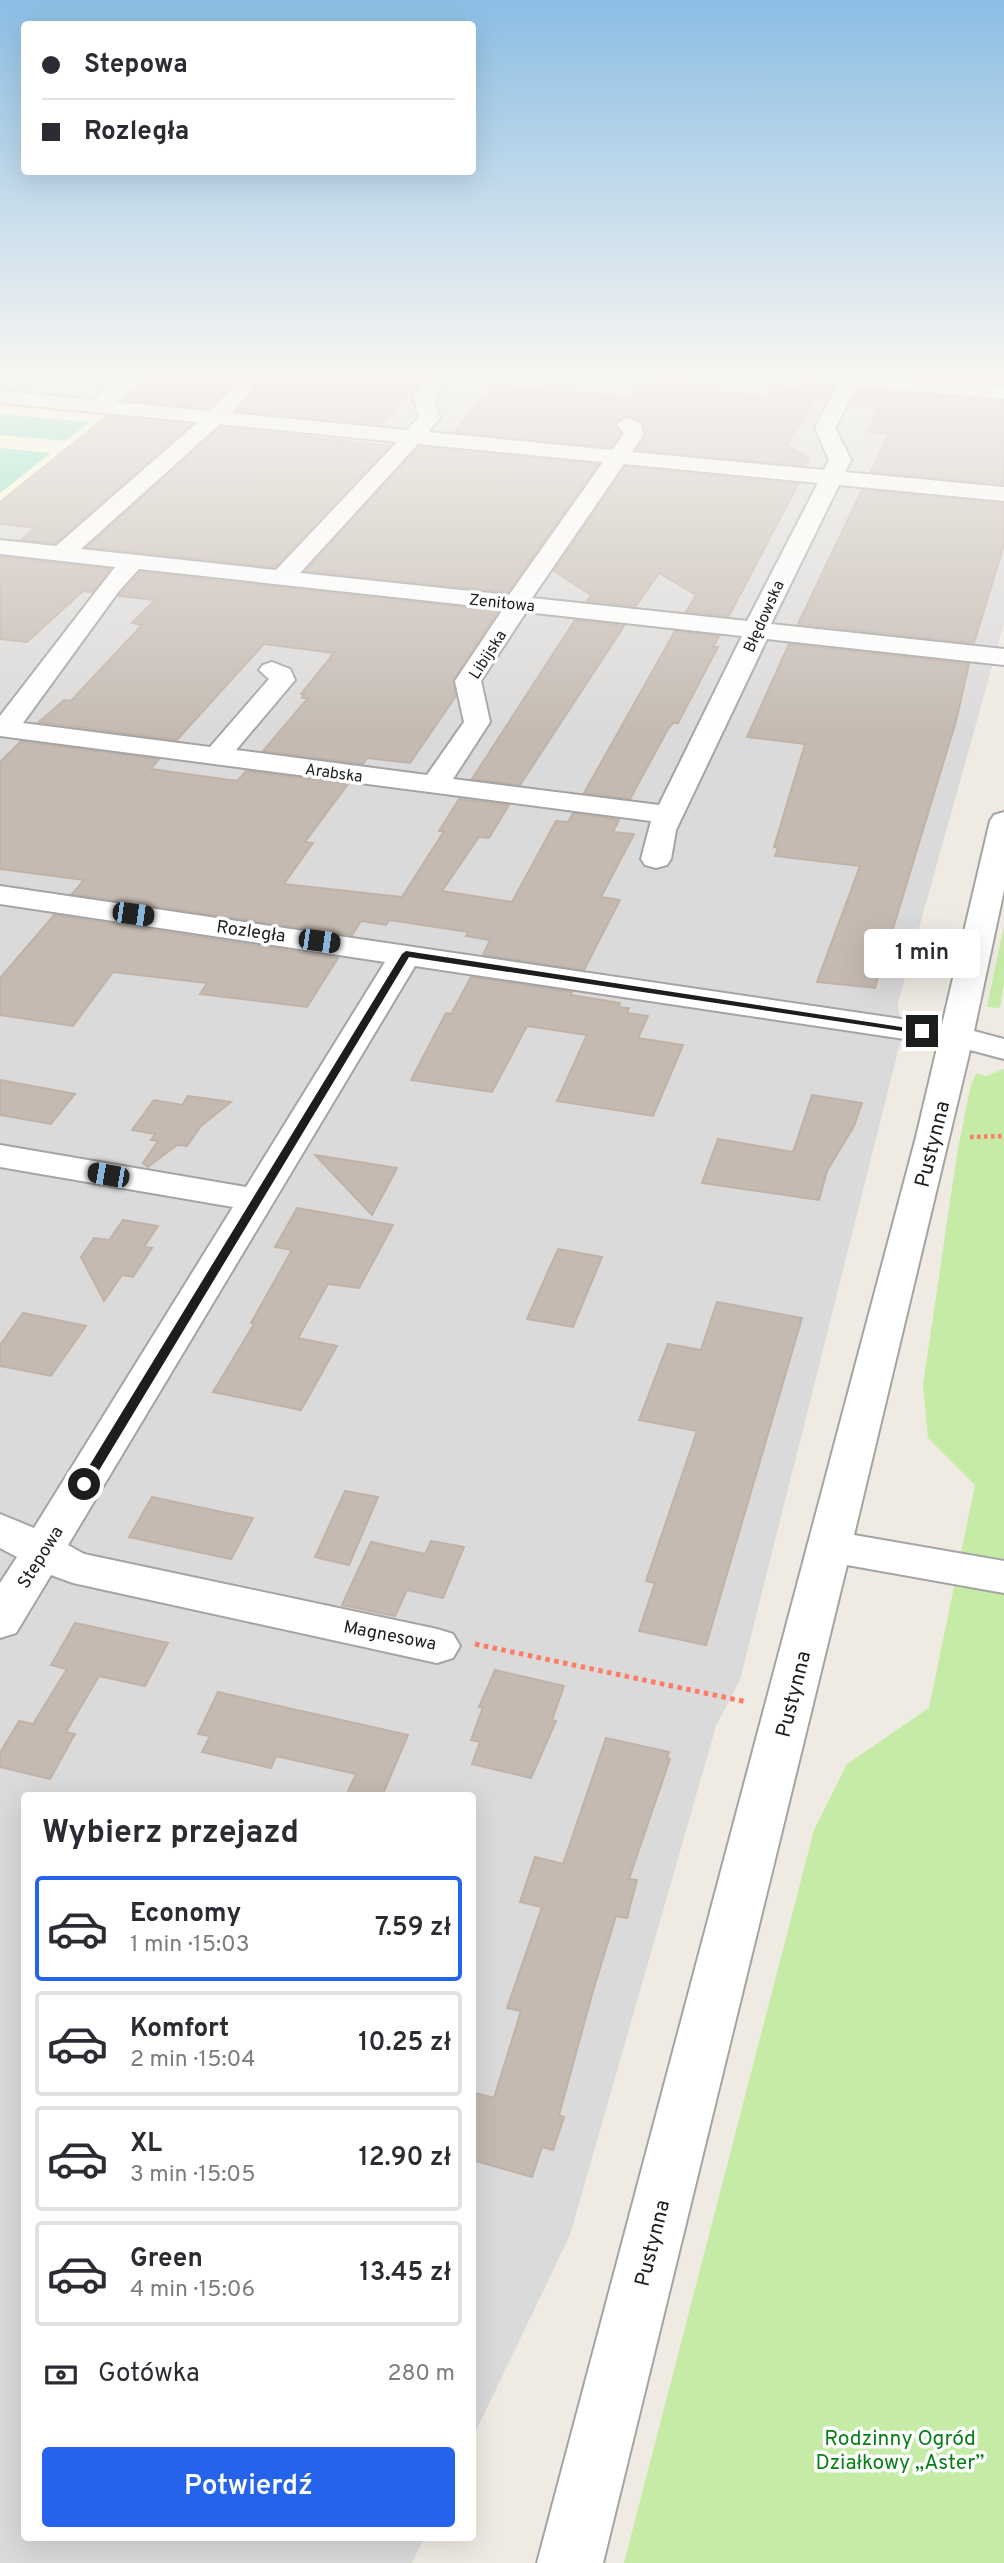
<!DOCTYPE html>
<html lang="pl">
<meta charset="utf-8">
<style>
body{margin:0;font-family:Overpass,sans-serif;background:#f2f2f3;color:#2b2b33;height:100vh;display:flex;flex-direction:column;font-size:26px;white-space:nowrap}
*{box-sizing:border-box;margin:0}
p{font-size:23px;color:#7c7c81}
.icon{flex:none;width:38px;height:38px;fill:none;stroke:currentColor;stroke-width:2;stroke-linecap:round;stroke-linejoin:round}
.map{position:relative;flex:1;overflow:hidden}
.drawer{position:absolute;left:21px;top:1792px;width:455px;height:749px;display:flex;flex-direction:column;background:#fff;border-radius:7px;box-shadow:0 7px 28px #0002}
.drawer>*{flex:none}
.guide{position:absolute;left:21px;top:21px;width:455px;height:154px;border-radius:7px;box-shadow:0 7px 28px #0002;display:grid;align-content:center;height:154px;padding:0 21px;background:#fff}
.end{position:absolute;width:32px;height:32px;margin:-16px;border:9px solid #1d1d1d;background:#fff;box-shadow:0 0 0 4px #fff}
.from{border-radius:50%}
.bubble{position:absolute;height:49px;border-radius:7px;background:#fff;box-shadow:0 7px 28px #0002;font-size:23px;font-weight:600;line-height:49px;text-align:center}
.car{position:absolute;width:21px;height:42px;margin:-21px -10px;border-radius:9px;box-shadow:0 0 5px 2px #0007;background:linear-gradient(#222 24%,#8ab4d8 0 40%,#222 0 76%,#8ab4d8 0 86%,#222 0)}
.guide b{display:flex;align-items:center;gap:24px;height:66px;font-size:26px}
.guide b+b{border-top:2px solid #e1e1e2}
.guide i{width:18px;height:18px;background:#2b2b33}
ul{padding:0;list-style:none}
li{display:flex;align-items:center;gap:21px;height:105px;margin:0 14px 10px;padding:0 7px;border:4px solid #e1e1e2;border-radius:7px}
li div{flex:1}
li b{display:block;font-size:26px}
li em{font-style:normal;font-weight:600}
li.selected{border-color:#2563eb}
li>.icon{width:63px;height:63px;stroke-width:1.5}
h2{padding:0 21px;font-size:32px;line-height:84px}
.pay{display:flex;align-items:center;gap:18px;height:77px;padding:0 21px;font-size:26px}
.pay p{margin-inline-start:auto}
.button{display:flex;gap:14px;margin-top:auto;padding:14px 21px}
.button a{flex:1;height:80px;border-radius:7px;background:#2563eb;color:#fff;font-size:28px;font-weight:600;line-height:80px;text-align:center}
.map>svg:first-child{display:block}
.residential{fill:#dbdada}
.education{fill:#fdffdb}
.grass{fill:#c5eba6}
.pitch{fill:#7ee1bf}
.building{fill:#c4bab2;stroke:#c1b2a5;stroke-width:2}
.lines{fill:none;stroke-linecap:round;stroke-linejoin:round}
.minor-casing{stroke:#a4a4a4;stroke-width:4}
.path-far1{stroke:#fe7b64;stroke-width:4.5;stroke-dasharray:3.5 3.5;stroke-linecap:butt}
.path{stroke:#fe7b64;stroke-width:5;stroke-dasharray:4.5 4.5;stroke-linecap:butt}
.minor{fill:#fff;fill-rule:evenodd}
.route{fill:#1d1d1d}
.labels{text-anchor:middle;stroke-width:7;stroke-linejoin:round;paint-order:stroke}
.far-street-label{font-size:16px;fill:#1d1d1d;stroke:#fff}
.street-label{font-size:18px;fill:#1d1d1d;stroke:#fff}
.near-street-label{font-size:21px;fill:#1d1d1d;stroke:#fff}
.near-park-label{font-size:21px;fill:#087f17;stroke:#fff}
</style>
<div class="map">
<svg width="1004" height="2563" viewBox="0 0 1004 2563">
<rect width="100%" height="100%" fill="#efebe3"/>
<!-- residential -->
<path class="residential" d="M0,377H1004V624L898,1003L901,1039L740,1680L716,1726L570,2235L473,2437L472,1796H24V2538H424L412,2563H0Z"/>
<!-- education -->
<path class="education" d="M0,402L111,412L0,502Z"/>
<!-- grass -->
<path class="grass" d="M1004,926V983L1000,1008L987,1007Z
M1004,1069V2563H624L814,1830L847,1764L929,1708L975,1485L928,1438L923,1385L957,1154L971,1084L977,1073L986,1076Z"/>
<!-- pitch -->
<path class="pitch" d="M0,414L89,422L65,441L0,435Z
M0,448L51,453L0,493Z"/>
<!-- building -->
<path class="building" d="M155,377H421L419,380H423L380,425L237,411L256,388L242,379L234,382L209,408L126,400Z
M662,377H694L687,390L769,397L775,387L802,389V377H812L818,384L834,386L826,401L815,400L786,445L809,458L805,466L637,450L646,433L641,421L628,416L614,423L621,434L611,447L454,432L495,387L631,397L636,390L651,392Z
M917,377H1004V384Z
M859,389L1004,402V484L871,472L889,434L867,432L879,406L851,404Z
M107,416L192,424L55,543L21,540L35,528L0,524V502Z
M221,427L390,446L275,567L87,547Z
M418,448L439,449L598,464L508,592L305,571Z
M625,467L798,484L729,616L686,612L696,595L659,573L636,606L587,601L591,595L554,571Z
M862,490L1004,504V545L974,643L798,624Z
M0,557L110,569L92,592L83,591L27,642L0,639Z
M140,572L498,611L453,680L456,696L410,763L367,758L363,764L263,751L308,698H302L304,695L301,694L334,653L264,644L177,740L39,722L64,700L71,701L142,625L132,623L155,600L119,596Z
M575,620L624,626L520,785L472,779Z
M675,631L719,636L713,647H718L678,723H673L668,729L630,799L584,793Z
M789,644L969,664L956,721L875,988L817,982L860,866L775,856L778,848L774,847L805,744L747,737Z
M21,741L159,759L151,769L237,781L246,771L348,784L305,842L313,843L284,884L402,897L444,831H439L459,799L509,805L489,838L479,837L442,891L512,902L556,821L568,822L573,813L619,820L613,832L634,834L601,897L620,900L584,970L483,955L490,940L466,936L469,932L389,920L386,925L361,921L352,935L72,894L84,880L0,869V762Z
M54,915L338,958L307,1007L200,994L207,983L113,972L73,1026L0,1015V978Z
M471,977L572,992L571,995L620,1003L618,1007L629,1008L627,1013L648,1016L638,1038L683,1045L653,1116L557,1101L587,1035L527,1026L492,1092L411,1080L446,1013L451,1014Z
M0,1080L75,1094L51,1124L0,1115Z
M812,1095L862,1103L854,1126L827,1171L819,1200L702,1183L718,1139L793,1152Z
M188,1096L231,1102L201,1126L187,1146L177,1145L148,1167L143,1163L158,1141L151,1140L155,1134L132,1130L154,1100L182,1105Z
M315,1155L397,1168L372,1215Z
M297,1208L393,1225L359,1288L328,1284L298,1338L337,1346L301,1410L213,1392L254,1324L251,1323L292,1250L275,1247Z
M123,1220L158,1226L144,1247L152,1248L133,1277L122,1275L104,1301L81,1257L94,1238L109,1240Z
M558,1249L602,1257L573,1327L527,1319Z
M717,1302L802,1318L706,1645L639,1631L655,1583L646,1581L697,1431L639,1420L668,1344L701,1350Z
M23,1313L86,1326L51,1376L0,1366V1345Z
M345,1491L378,1497L349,1565L315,1557Z
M152,1497L222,1512L253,1518L231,1559L129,1537Z
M431,1541L464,1547L443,1598L407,1590L395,1616L342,1605L371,1542L425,1554Z
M75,1623L168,1643L145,1686L99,1676L66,1732L75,1734L50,1779L0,1767V1753L19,1721L33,1724L67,1669L51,1665Z
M495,1670L564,1686L552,1720L556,1721L531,1778L472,1764L480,1742L471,1740L483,1707H479Z
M218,1692L288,1708L408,1735L382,1796H346L356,1774L276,1756L271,1768L202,1752L210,1736L198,1734Z
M606,1738L669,1752L667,1758L670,1759L629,1879L637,1880L627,1918L616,1916L593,1991L559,2115L564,2117L553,2150L542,2147L532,2177L472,2160V2092L494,2098L521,2011L507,2008L542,1907L520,1902L535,1857L563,1864Z"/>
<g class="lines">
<defs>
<path id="minor" d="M124,377H146L116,402L210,411L236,384L243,382L253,388L232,413L407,430L419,417L413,397L431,377H452L433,398L440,418L428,432L612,450L624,434L617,424L627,418L640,423L644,434L632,452L824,470L829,460L815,428L838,384L818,381L815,377H889L1004,387V399L857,386L835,428L851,460L845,472L1004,487V501L839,485L771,624L1004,649V665L767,639L676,830L671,859L667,865L656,868L645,865L641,859L651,821L0,736V716L115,567L0,554V540L56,546L198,422L0,403V391L93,400ZM220,424L397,442L276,570L81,549ZM418,444L603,462L509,595L300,573ZM624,464L818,483L747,621L532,598ZM139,569L503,609L455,681L464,722L427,775L236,750L295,680L290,669L272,662L263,665L259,670L269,679L210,747L23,723L119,591ZM526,612L742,636L659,805L453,779L490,722L481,681Z
M1004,812V890L974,1031L1004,1039V1059L970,1050L854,1535L1004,1561V1593L847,1565L603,2563H537L916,1137L938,1044L415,966L68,1545L84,1554L437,1629L453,1634L460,1646L453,1658L437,1663L73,1583L51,1575L16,1633L0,1638V1583L17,1557L0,1548V1514L34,1528L233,1207L0,1167V1145L246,1187L385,962L0,904V886L942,1025L990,821L994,815Z"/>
</defs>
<!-- minor casing -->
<use href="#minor" class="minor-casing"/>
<!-- path-far1 -->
<path class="path-far1" d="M970,1137L1004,1136"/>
<!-- path -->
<path class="path" d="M475,1644L747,1702"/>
<!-- minor -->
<use href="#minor" class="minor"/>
</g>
<!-- sky -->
<linearGradient id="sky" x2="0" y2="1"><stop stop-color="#8bbee4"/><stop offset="0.51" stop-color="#f8f6f2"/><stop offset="1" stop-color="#f8f6f2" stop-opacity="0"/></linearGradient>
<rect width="1004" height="736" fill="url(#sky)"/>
<!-- route -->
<path class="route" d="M406,951L927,1031L922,1034L409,957L89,1487H80V1481L402,954Z"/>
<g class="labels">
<!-- far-street labels -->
<g class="far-street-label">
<text transform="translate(502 602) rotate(6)" y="6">Zenitowa</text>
<text transform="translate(763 616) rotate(-66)" y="6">Błędowska</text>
<text transform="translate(487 654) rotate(-57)" y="6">Libijska</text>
<text transform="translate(334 772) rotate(8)" y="6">Arabska</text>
</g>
<!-- street labels -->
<g class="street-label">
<text transform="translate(251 931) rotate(8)" y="6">Rozległa</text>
<text transform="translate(40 1557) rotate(-58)" y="6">Stepowa</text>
<text transform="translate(390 1635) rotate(11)" y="6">Magnesowa</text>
</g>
<!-- near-street labels -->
<g class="near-street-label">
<text transform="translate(932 1144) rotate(-76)" y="7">Pustynna</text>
<text transform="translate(793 1694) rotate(-76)" y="7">Pustynna</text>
<text transform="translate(652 2243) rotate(-76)" y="7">Pustynna</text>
</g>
<!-- near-park labels -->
<g class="near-park-label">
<text x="900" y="2445">Rodzinny Ogród<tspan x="900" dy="24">Działkowy „Aster”</tspan></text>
</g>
</g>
</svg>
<i class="end from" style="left:84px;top:1484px"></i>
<i class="end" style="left:922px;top:1031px"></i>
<div class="bubble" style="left:864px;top:929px;width:116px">1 min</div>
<i class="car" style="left:133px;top:914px;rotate:98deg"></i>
<i class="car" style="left:319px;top:941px;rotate:98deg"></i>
<i class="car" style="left:108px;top:1175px;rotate:280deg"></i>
<div class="guide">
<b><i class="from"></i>Stepowa</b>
<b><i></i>Rozległa</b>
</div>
<section class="drawer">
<h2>Wybierz przejazd</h2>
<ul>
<li class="selected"><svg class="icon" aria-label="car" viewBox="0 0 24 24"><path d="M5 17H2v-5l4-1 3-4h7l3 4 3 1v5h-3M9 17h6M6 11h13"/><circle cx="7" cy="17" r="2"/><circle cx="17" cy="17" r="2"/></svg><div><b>Economy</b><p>1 min · 15:03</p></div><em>7.59 zł</em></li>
<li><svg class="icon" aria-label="car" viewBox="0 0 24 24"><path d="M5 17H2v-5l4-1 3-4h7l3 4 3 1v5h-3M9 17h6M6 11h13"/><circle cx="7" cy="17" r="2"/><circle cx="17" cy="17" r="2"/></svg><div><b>Komfort</b><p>2 min · 15:04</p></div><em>10.25 zł</em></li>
<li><svg class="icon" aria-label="car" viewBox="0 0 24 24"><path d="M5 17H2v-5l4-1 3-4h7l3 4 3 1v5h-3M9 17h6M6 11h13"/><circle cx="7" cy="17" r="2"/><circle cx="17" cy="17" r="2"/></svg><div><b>XL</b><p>3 min · 15:05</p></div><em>12.90 zł</em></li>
<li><svg class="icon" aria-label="car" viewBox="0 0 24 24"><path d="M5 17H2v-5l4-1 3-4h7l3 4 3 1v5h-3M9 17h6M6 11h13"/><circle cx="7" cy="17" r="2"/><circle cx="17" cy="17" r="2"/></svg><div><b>Green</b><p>4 min · 15:06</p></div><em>13.45 zł</em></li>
</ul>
<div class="pay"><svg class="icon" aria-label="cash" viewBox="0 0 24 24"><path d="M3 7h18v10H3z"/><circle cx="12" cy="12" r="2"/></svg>Gotówka<p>280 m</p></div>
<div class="button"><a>Potwierdź</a></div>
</section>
</div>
